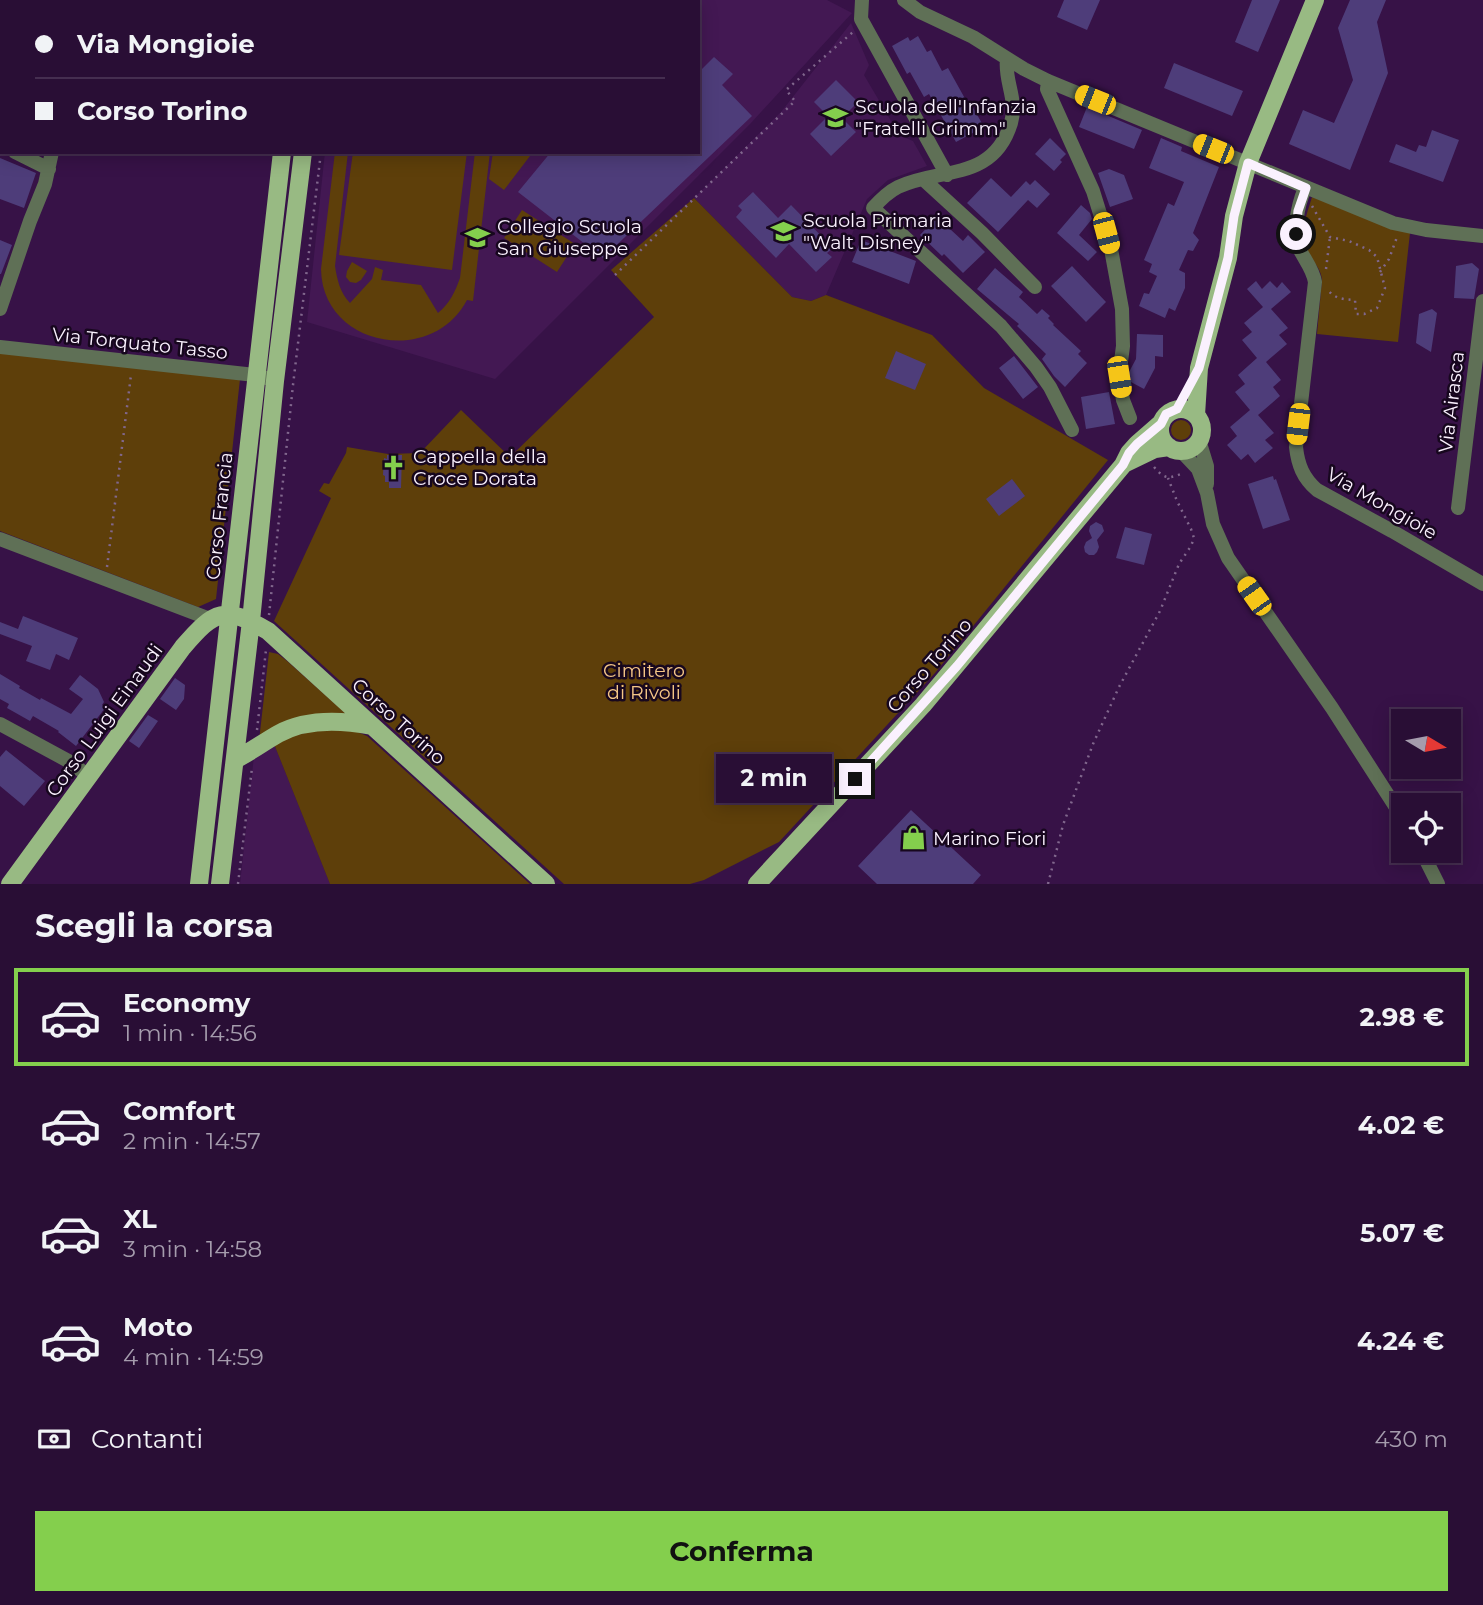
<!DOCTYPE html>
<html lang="it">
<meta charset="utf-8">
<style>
body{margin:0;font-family:Montserrat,sans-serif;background:#351c41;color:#f1f3f6;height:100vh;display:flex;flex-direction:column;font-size:26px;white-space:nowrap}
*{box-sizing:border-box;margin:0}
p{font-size:23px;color:#a59cad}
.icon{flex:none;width:38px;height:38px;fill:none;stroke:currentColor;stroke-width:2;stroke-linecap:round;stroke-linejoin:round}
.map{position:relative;height:884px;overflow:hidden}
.side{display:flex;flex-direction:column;background:#290e35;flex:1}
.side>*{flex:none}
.guide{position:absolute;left:0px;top:0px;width:700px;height:154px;box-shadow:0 4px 18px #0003,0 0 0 2px #452e50;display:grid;align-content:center;height:154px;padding:0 35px;background:#290e35}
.needle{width:46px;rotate:100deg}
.buttons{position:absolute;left:1391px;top:709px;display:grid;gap:14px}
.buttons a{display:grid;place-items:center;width:70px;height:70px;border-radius:0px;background:#290e35;box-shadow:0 4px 18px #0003,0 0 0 2px #452e50;font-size:35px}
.end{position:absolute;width:32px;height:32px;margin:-16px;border:9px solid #faf1fe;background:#111;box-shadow:0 0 0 4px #111}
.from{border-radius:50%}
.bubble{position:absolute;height:49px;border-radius:0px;background:#290e35;box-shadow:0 4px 18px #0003,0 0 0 2px #452e50;font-size:23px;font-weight:700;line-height:49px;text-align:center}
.car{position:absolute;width:21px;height:42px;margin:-21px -10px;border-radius:9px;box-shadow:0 0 5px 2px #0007;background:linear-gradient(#f5c518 24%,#345 0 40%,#f5c518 0 76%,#345 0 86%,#f5c518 0)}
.guide b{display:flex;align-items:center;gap:24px;height:66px;font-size:26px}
.guide b+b{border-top:2px solid #452e50}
.guide i{width:18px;height:18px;background:#f1f3f6}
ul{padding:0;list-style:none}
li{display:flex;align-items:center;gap:21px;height:98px;margin:0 14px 10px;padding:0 21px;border:4px solid transparent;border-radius:0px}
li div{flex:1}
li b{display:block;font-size:26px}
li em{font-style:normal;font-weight:700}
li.selected{border-color:#84cf4d}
li>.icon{width:63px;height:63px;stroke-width:1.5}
h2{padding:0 35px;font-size:32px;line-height:84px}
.pay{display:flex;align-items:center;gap:18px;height:77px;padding:0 35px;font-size:26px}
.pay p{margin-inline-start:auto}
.cta{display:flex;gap:14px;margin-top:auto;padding:14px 35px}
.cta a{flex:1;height:80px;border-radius:0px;background:#84cf4d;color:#111;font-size:28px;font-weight:700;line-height:80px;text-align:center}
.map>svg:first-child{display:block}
.built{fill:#431853}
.green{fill:#5e3f0a}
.building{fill:#4e3d7a}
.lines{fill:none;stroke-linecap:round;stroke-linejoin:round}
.path{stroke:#81678d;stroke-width:2.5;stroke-dasharray:2 5;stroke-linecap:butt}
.minor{stroke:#5f7056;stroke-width:14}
.major{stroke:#98ba83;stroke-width:18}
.route{stroke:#faf1fe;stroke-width:9}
.labels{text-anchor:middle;stroke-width:5;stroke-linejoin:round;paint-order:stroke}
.poi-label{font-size:19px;fill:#faf1fe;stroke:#17071e;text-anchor:start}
.street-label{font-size:19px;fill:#faf1fe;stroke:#17071e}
.park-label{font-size:19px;fill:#f5c687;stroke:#17071e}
</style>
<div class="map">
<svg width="1483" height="884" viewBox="0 0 1483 884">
<rect width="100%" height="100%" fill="#371247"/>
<!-- built -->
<path class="built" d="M341,0H827L852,13L751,123L495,379L307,322L325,152H698V2H341Z
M851,23L869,65L864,75L894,126L901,136L913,141L927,166L888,180L867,199L826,295L811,301L792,297L694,198L781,112Z
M274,744L330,884H240L254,756Z"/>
<!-- green -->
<path class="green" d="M335,152H348L335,266C337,279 340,293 350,303L372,279L375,267L383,270L381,280L421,285L438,313C450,303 455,292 460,278L475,152H490L473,301L467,300C432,367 322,347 321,269Z
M353,152H467L452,270L339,255Z
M493,152H533L504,190L489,179Z
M1312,197L1410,233L1398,342L1317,334L1322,280C1321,269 1314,263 1309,254C1298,235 1306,217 1312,197Z
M694,198L792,297L811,301L826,295L932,335L984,388L1108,460L935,673L779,842L704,880L690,884H564L274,621L331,498L319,491L324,483L329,484L346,453L347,447L388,454L420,453L461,410L510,457L654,317L611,270Z
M522,210L575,244L557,272L504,238Z
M352,262L367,271L361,280L356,283L350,282L346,277L347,271Z
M0,353L240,379L216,599L198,607L0,531Z
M1171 430a10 10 0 1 1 20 0a10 10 0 1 1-20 0Z
M269,652L278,654L287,661L352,719L259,741Z
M323,729L355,731L367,736L530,884H330L274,744L292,736Z"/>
<!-- building -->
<path class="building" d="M1064,0H1100L1087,30L1057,17Z
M1252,0H1280L1258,52L1235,42Z
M1350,0H1386L1377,22L1388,73L1350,170L1289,144L1303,110L1334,123L1353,80L1338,28Z
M918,36L927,52L931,50L942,71L948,68L968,104L970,102L984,127L956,142L929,94L924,97L910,72L907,74L892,46L908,37L910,41Z
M714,57L733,74L722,85L752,116L603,258L518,192L551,152H698V73Z
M1174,63L1243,91L1232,116L1164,88Z
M836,80L858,102L842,118L856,132L831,156L810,134L828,116L814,102Z
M1087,107L1142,130L1134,149L1079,127Z
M1432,130L1459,140L1443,182L1389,162L1396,144L1416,152L1419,145L1426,147Z
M1050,138L1066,154L1060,160L1062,162L1054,171L1035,154Z
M1161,138L1182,147L1181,151L1219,167L1193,233L1199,240L1193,251L1188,250L1179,270L1185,273V288L1175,311L1169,308L1165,318L1139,306L1144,293L1149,294L1157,276L1149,272L1152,264L1144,260L1168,203L1174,206L1184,182L1149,168Z
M0,158L36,173L24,208L0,199Z
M1109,169L1124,175L1133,199L1110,207L1098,173Z
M991,178L1011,197L1026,181L1030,185L1035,180L1050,194L1037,208L1028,200L998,232L967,203Z
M753,192L778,218L791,205L833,248L827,253L832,257L816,272L789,244L776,258L736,217L742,210L738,206Z
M1081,205L1090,213L1092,219L1079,235L1097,252L1088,261L1057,233Z
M937,217L963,241L968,235L985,252L963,273L944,254L942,256L920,235Z
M0,240L12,245L1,274H0Z
M861,240L916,261L909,284L852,262Z
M1472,263L1479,269L1474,299L1454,298L1456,266Z
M1072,266L1106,302L1086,322L1051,286Z
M995,268L1023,292L1019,297L1037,314L1042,309L1050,316L1048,318L1054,324L1053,325L1081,351L1078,354L1087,363L1065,387L1054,376L1042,359L1046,354L1017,326L1019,324L977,289Z
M1256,281L1262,289L1270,281L1277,288L1282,282L1291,292L1271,309L1288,328L1279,335L1287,344L1266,362L1281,380L1273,387L1280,396L1258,415L1274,433L1265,440L1273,448L1255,463L1248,454L1241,460L1227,445L1237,436L1230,427L1250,410L1235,392L1245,384L1238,375L1257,358L1242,340L1252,332L1244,323L1263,307L1247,289Z
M1432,309L1437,313L1431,352L1416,343L1419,314Z
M1137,334L1163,335V357L1155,356V368L1144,389L1129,381V372L1136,359Z
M896,351L926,364L915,390L885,378Z
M1014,356L1038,387L1023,399L999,368Z
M1109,392L1115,424L1086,429L1081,397Z
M387,455H402L401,488H389V482H385V476L383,475L384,458L387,459Z
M1273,476L1274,480L1276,479L1290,520L1263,529L1248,484Z
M1012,479L1025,496L999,516L986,499Z
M1096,522L1102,525L1104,531L1097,540L1099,547L1097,552L1094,555H1089L1085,552L1084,547L1086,542L1092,538L1089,531L1090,526Z
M1125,527L1152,534L1144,565L1116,558Z
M23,616L78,638L69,660L56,654L50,670L26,661L32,646L0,634V622L18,629Z
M0,674L20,686L19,688L40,700L41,698L71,714L83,699L69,689L80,675L98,689L104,702L102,705L105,708L76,746L58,732L59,731L33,716L30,721L7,708L9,704L0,699Z
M175,678L185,685L184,699L176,710L160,699Z
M148,715L158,721L139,748L129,741Z
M6,750L45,781L24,806L0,786V757Z
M911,810L981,875L973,884H877L858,866Z"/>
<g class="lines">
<!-- path -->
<path class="path" d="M338,2L339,0
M1312,206L1330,237L1349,241L1369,250L1377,257L1385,288L1377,308L1364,314H1356L1355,300C1342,299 1335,299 1327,289
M1326,269L1330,237
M1380,272L1389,259L1397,237
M615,275L795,101L786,90L853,32
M1154,467C1166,481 1169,478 1184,473
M107,567L131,375
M269,615L293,385L321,152
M257,730L266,650
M238,884L252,768
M1048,884L1063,825L1093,744L1119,687L1160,611L1179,564L1191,546L1194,538L1191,529L1177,501L1168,478"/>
<!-- minor -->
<path class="minor" d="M49,0L52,2
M568,0L569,2
M862,0L861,19L947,175
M904,0L920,12L973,37L1024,69L1048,81L1393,223L1426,230L1483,236
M73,2V0
M1007,59C1004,81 1018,99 1011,123C993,182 940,167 898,187C888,192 881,199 873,208L1001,326L1036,367L1050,387L1072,430
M1048,81L1047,89L1093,191L1111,249L1122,309L1123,346L1119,377L1123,400L1130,418
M0,100H2
M0,145H2
M15,152L49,169
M923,179L982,233L1035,287
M1305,188C1297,207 1292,233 1301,252C1307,263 1313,270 1315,282L1296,447C1298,465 1303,478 1317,490L1392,531L1483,584
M0,309L30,221L45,184L52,152
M0,347L255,375L266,378
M1199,440L1207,466V484
M1181,451L1198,469L1207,493L1213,524L1228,558L1332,708L1404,820
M1458,508L1483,301
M0,539L210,619
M0,724L72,763L89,777
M1421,850L1438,884"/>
<!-- major -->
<path class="major" d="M300,2V0
M321,2L322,0
M1160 430a21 21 0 1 1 42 0a21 21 0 1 1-42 0Z
M1196,415L1199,368L1228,258L1234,216L1248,163L1315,0
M1126,463L1155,449L1169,447
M235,760C250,752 264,742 278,734C307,718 341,720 372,726
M10,884L183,647C215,610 224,605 268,631L546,884
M199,884L282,152
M220,884L251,621L275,381L303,152
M757,884L923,705L1123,465L1129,453L1137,444L1161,423"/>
</g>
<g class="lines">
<!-- route -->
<path class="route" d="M855,779L957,666L1123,465L1129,453L1137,444L1161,424L1166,414L1177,409L1199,368L1228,258L1234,216L1248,163L1306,188L1298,211L1296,234"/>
</g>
<!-- icons -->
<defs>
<symbol id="school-bare" viewBox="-9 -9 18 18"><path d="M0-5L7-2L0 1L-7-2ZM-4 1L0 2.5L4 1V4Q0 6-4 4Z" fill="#84cf4d" stroke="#17071e" stroke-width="2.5" paint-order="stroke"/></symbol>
<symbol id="church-bare" viewBox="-9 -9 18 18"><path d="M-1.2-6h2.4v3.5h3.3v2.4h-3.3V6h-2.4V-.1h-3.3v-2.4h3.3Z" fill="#84cf4d" stroke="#17071e" stroke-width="2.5" paint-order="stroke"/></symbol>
<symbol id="shop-bare" viewBox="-9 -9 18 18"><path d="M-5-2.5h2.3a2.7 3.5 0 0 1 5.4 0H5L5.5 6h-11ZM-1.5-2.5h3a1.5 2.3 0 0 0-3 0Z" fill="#84cf4d" stroke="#17071e" stroke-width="2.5" paint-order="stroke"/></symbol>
</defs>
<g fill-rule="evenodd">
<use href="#school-bare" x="818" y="100" width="35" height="35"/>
<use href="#school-bare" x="766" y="214" width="35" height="35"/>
<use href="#school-bare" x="460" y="220" width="35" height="35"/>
<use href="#church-bare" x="376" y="450" width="35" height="35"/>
<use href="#shop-bare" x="896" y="820" width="35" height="35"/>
</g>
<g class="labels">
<!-- poi labels -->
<g class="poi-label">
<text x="855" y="113">Scuola dell'Infanzia<tspan x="855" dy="22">"Fratelli Grimm"</tspan></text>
<text x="803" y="227">Scuola Primaria<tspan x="803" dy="22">"Walt Disney"</tspan></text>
<text x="497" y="233">Collegio Scuola<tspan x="497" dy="22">San Giuseppe</tspan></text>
<text x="413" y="463">Cappella della<tspan x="413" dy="22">Croce Dorata</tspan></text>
<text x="933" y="845">Marino Fiori</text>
</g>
<!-- street labels -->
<g class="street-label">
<text transform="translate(140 343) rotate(6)" y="7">Via Torquato Tasso</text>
<text transform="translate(1451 402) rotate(-83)" y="7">Via Airasca</text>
<text transform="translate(1382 503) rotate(30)" y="7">Via Mongioie</text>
<text transform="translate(219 516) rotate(-84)" y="7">Corso Francia</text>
<text transform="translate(929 665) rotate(-49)" y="7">Corso Torino</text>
<text transform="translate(104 720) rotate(-54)" y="7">Corso Luigi Einaudi</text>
<text transform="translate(399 721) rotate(42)" y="7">Corso Torino</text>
</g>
<!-- park labels -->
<g class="park-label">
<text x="644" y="677">Cimitero<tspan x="644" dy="22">di Rivoli</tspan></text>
</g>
</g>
</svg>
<div class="buttons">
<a><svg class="needle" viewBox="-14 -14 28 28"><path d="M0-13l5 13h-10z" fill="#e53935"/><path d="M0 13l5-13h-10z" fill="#a59cad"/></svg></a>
<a><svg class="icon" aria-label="locate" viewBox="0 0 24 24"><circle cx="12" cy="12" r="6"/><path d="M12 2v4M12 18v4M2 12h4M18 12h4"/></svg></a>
</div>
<i class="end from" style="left:1296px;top:234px"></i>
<i class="end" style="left:855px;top:779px"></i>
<div class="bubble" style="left:716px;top:754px;width:116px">2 min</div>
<i class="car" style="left:1095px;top:100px;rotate:292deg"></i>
<i class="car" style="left:1213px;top:149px;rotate:292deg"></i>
<i class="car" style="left:1106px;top:233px;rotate:165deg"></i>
<i class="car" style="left:1119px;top:377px;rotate:171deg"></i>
<i class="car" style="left:1298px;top:424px;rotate:187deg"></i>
<i class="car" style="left:1254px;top:596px;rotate:325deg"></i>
<div class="guide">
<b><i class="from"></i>Via Mongioie</b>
<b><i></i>Corso Torino</b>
</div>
</div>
<section class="side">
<h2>Scegli la corsa</h2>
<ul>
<li class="selected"><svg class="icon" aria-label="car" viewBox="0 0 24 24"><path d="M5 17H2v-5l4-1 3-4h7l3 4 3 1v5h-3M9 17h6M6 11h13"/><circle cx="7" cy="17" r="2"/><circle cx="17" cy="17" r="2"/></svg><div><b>Economy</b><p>1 min · 14:56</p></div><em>2.98 €</em></li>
<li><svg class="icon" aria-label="car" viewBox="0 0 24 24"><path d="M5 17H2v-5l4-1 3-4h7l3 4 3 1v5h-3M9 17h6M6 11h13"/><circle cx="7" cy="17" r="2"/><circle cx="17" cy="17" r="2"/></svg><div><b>Comfort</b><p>2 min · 14:57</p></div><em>4.02 €</em></li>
<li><svg class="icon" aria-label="car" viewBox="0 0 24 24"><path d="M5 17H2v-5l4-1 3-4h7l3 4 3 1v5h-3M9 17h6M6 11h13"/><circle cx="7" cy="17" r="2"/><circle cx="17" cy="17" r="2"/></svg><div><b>XL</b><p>3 min · 14:58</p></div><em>5.07 €</em></li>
<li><svg class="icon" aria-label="car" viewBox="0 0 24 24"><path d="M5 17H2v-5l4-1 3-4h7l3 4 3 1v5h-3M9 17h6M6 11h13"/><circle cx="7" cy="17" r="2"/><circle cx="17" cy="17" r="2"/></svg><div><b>Moto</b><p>4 min · 14:59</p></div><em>4.24 €</em></li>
</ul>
<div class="pay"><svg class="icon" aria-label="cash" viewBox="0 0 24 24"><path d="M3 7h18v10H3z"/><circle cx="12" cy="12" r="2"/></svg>Contanti<p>430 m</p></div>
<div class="cta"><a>Conferma</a></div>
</section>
